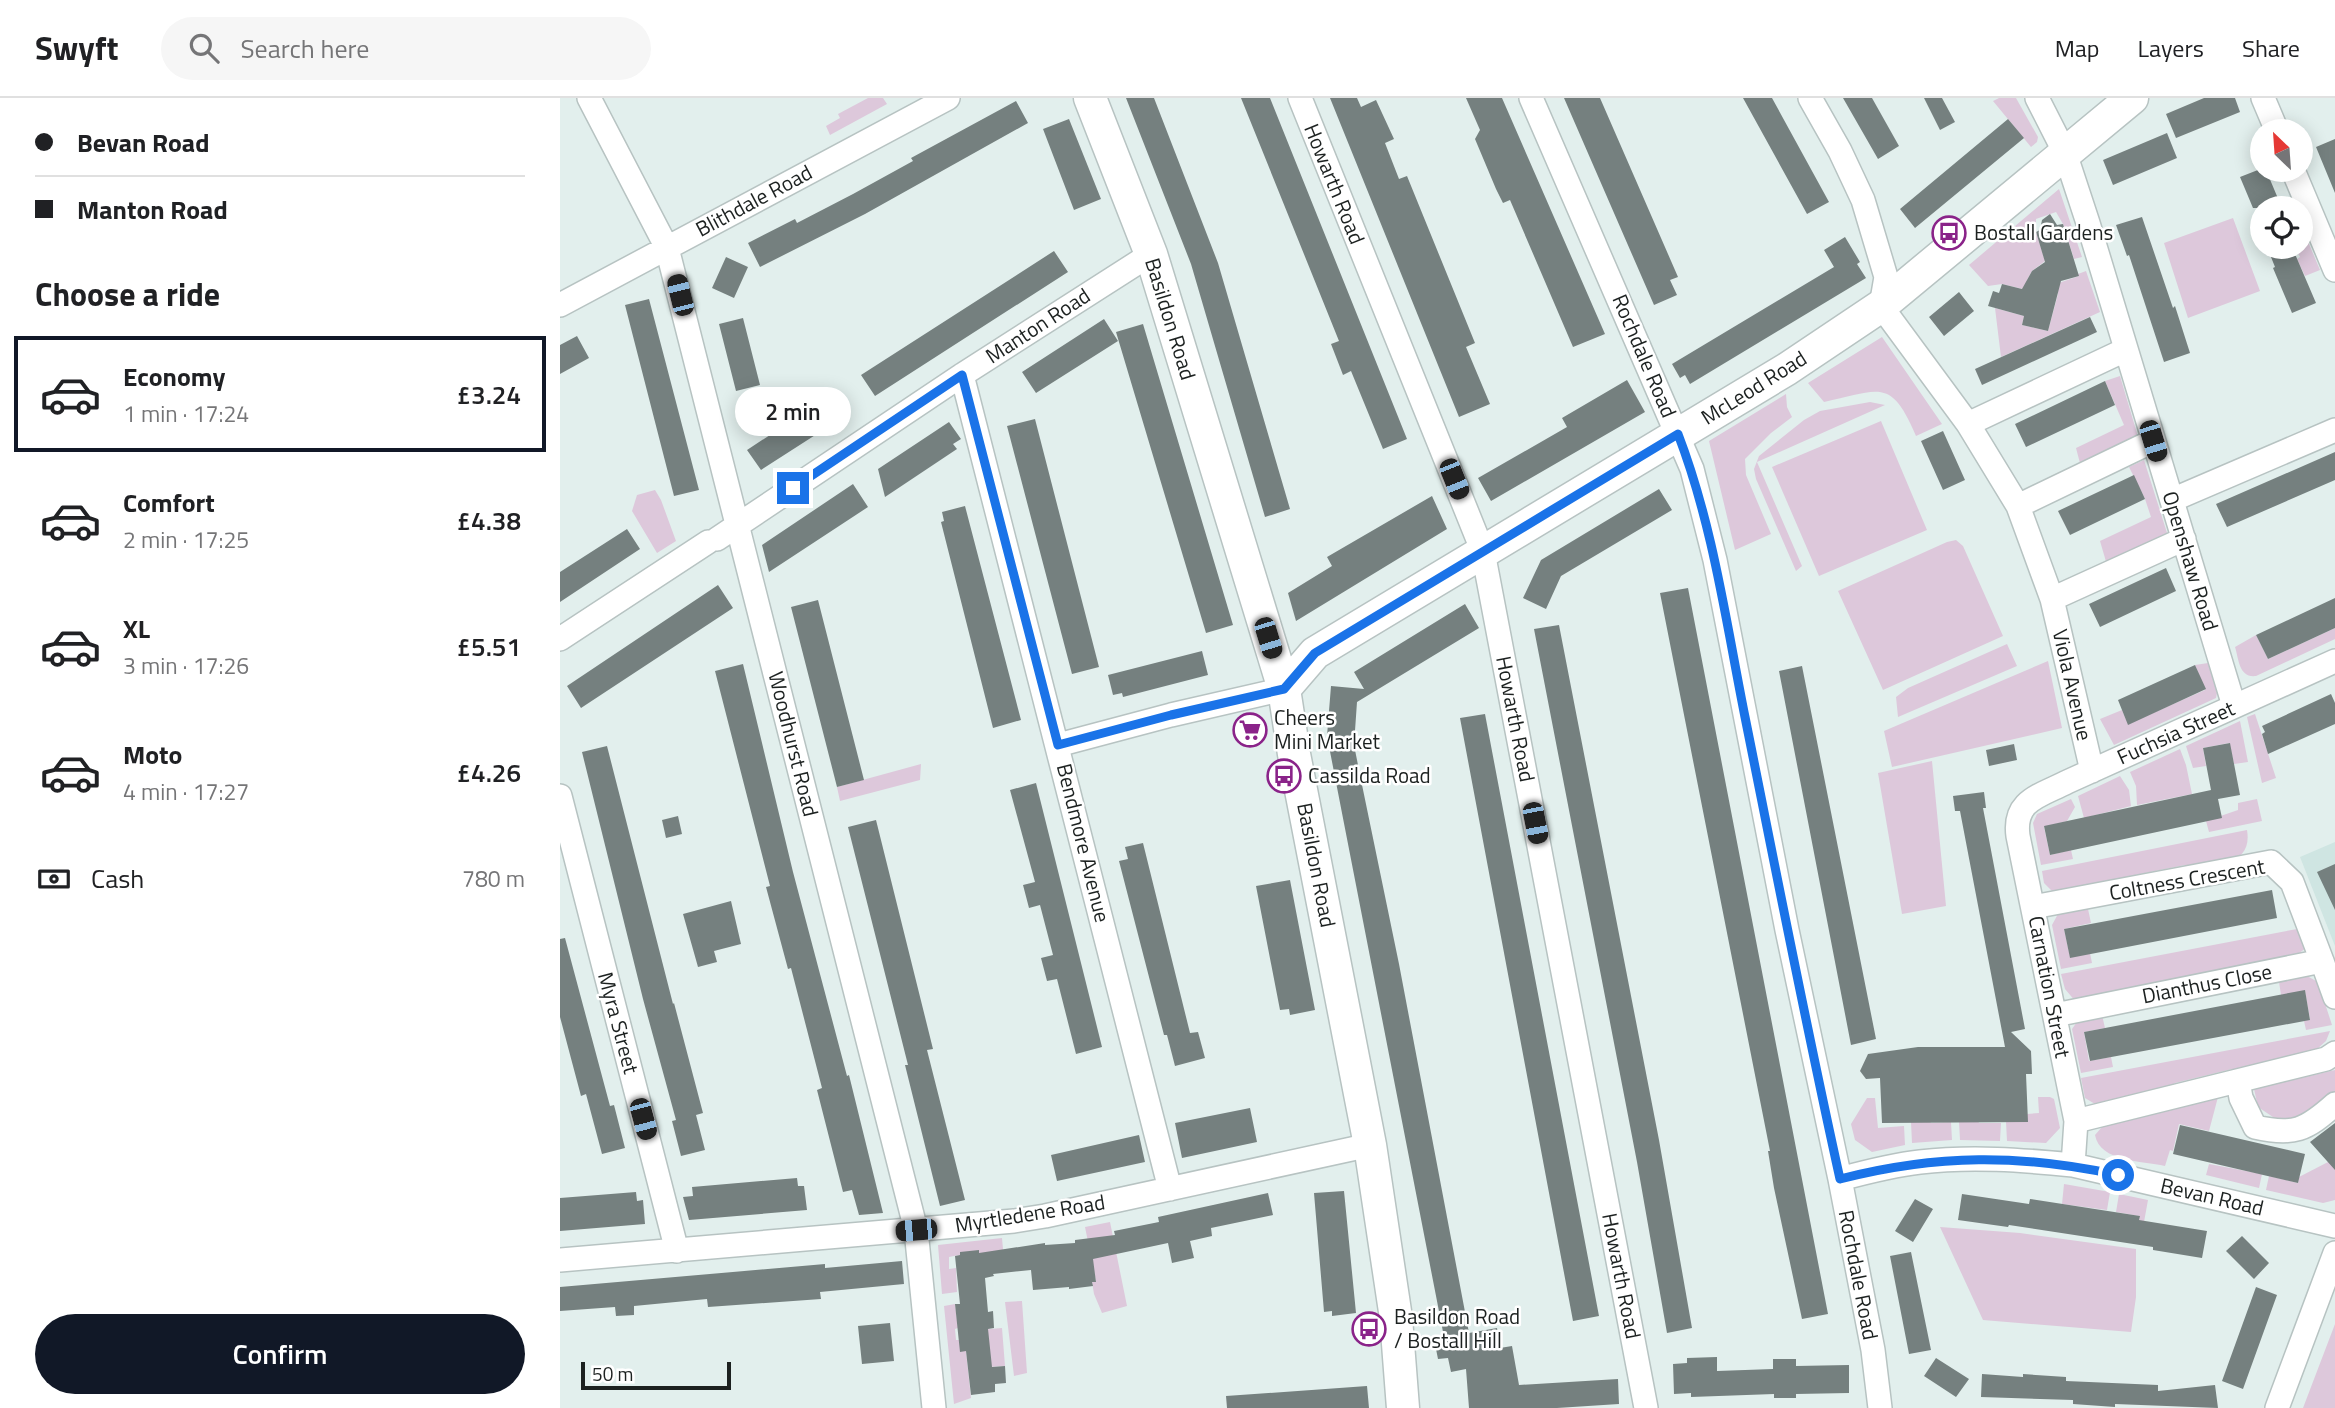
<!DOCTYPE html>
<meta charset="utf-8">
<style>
body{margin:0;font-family:"Titillium Web",sans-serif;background:#f6f6f6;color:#202124;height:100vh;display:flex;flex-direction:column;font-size:26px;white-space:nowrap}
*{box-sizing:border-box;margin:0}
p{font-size:23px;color:#757577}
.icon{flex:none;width:38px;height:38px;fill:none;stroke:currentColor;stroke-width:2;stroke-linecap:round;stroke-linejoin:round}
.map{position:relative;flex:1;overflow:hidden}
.side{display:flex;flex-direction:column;background:#fff;width:560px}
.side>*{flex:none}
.top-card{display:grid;align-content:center;height:154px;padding:0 35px;background:#fff}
.needle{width:46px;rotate:335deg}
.tools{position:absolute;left:1690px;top:21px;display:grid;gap:14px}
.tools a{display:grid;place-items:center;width:63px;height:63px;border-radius:50%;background:#fff;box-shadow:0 4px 18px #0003;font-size:35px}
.scale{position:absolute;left:21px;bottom:18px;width:150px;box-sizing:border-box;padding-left:7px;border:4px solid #1c2120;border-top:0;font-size:19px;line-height:24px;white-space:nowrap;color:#1c2120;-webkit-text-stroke:5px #fff;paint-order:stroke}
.end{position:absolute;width:32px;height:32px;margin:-16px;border:9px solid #1a73e8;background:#fff;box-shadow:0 0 0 4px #fff}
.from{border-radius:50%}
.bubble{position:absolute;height:49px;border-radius:24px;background:#fff;box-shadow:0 4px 18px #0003;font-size:23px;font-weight:600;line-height:49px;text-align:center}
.car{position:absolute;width:21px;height:42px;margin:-21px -10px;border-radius:9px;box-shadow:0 0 5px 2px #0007;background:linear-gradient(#222 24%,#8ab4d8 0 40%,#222 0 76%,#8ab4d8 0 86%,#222 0)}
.top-card b{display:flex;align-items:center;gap:24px;height:66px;font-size:26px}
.top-card b+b{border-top:2px solid #e0e0e0}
.top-card i{width:18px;height:18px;background:#202124}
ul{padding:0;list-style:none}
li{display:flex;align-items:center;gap:21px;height:116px;margin:0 14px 10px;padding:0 21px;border:4px solid transparent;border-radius:0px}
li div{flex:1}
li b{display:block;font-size:26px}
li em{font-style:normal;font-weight:600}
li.on{border-color:#111827}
li>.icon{width:63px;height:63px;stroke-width:1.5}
h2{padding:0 35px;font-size:32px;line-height:84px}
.pay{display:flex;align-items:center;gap:18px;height:77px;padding:0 35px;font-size:26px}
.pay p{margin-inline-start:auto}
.cta{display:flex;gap:14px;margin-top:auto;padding:14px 35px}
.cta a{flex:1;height:80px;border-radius:42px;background:#111827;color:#fff;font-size:28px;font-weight:600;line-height:80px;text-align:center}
header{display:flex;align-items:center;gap:42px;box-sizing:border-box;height:98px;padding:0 35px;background:#fff;border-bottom:2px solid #e0e0e0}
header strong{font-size:33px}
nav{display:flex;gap:38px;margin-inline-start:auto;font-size:24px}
.search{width:490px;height:63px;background:#f6f6f6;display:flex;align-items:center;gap:18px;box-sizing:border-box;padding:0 24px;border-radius:38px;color:#757577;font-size:26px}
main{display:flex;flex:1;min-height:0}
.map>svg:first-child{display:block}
.built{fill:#cfe5e2}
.green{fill:#ddc8db}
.building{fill:#75807f}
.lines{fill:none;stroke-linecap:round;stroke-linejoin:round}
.street-casing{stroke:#b7c3c2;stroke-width:26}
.secondary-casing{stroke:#b7c3c2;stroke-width:35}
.street{stroke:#fff;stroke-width:23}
.secondary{stroke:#fff;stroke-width:32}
.route{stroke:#1a73e8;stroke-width:9}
.labels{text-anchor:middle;stroke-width:5;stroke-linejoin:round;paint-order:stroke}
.street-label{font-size:21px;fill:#1c2120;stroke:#fff}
.poi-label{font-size:21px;fill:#1c2120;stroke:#fff;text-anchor:start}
</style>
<header>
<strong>Swyft</strong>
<div class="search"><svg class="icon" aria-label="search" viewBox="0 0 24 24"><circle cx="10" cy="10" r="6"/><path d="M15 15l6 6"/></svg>Search here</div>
<nav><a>Map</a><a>Layers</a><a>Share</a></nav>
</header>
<main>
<section class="side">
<div class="top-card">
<b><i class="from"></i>Bevan Road</b>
<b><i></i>Manton Road</b>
</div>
<h2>Choose a ride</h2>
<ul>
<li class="on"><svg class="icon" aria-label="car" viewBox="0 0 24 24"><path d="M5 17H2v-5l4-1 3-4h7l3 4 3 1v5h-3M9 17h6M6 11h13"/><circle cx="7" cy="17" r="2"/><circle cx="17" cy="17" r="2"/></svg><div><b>Economy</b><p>1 min · 17:24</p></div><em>£3.24</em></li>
<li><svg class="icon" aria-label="car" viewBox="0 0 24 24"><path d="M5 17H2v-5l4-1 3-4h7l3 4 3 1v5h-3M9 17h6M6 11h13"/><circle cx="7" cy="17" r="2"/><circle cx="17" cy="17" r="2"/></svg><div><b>Comfort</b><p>2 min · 17:25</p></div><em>£4.38</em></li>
<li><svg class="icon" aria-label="car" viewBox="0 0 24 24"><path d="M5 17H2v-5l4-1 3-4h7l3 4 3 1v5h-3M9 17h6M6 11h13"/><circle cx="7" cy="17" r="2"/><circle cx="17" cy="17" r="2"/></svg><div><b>XL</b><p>3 min · 17:26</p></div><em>£5.51</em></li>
<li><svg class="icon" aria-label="car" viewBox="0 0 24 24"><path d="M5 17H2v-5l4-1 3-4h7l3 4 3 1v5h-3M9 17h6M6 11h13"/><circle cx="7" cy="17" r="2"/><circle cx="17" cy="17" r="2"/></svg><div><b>Moto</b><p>4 min · 17:27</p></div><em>£4.26</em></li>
</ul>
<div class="pay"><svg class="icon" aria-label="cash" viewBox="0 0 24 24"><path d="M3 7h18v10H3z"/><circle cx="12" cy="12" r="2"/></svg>Cash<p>780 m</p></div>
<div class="cta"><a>Confirm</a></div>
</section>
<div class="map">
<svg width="1775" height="1310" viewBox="0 0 1775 1310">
<rect width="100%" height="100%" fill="#e2efed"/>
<!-- built -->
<path class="built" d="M1775,744V848L1740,759Z"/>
<!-- green -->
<path class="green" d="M308,0H323L327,6L270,37L266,28L280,20L278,16Z
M1439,0H1456L1478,39L1477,44L1471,49L1433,3Z
M1499,91L1522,159L1514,161L1503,126L1496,114L1476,121V134L1485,163L1472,173L1467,182L1471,193L1442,186L1428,188L1409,167Z
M1673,120L1700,193L1628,220L1604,145Z
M1744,134L1760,172L1745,178L1737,161L1740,159L1735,149H1741V136Z
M1526,173L1540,214L1441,259L1435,210L1464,218L1462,227L1488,233L1498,196L1493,187L1519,178L1518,176Z
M1322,239L1382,326L1356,338C1331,279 1320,292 1264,304L1248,285Z
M1560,278L1579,342L1521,369L1516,350L1564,327L1545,283Z
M1226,296L1227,309L1232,319L1211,335L1185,361L1186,377L1211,436L1175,452L1149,343Z
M1310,304L1325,307L1197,364L1242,468L1236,473L1196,381L1194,371L1199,358L1244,322L1260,313Z
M1321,323L1367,432L1259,478L1212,369Z
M1584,362L1608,438L1547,467L1540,443L1591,419L1585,401L1569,369Z
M95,392L101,402L116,443L97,455L72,413L77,397Z
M1396,442L1403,448L1443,538L1323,592L1278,493L1387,444Z
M1775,530V541L1696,578C1679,580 1679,562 1675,549L1696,537L1708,561Z
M1447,546L1457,568L1338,619L1336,599L1348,590Z
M1488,563L1502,630L1332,669L1324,633Z
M1648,565L1657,595L1656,600L1554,647L1540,621L1562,612L1568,626L1645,592L1635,567Z
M1695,616L1716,680L1702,685L1687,619Z
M1680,623L1688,664L1674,666L1669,645L1643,650L1646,668L1633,670L1626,648Z
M1620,651L1626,667L1632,696L1577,707L1576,688L1570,674Z
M1372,663L1386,808L1342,816L1318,675Z
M361,666L360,682L280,703L277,689Z
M1560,678L1569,692L1571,708L1524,720L1518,698Z
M1511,701L1515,709L1507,723L1484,729L1490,757L1511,752L1513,761L1481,767L1473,725L1477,716Z
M1697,701L1702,723L1649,734L1646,723L1678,712V705Z
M1687,732C1693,767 1657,768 1631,773L1625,767L1570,778L1563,786L1498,799L1484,785L1482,773Z
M1528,811L1531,825L1504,831L1510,859L1530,855L1532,865L1501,871L1492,827L1498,816Z
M1737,831L1746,850L1727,864L1516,904L1505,891L1501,876Z
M1747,878L1758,884L1772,927L1746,932L1744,923L1750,921L1745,893L1721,897L1719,884Z
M1542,917L1545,930L1524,934L1529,963L1551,959L1553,969L1521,975L1512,931L1519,921Z
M1770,933L1766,943L1756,952L1676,975L1672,971L1615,985L1605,994L1540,1009L1525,1000L1521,980Z
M1775,972V996L1733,1027L1716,1021L1698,1009L1694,991Z
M1478,999H1490L1494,1001L1500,1030L1486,1045L1447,1043L1446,1024L1467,1023V1016L1479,1015Z
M1658,999L1649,1033L1619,1026L1613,1053L1610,1052L1605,1068C1582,1063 1540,1064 1535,1037L1542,1029Z
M1307,1000H1315L1318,1030L1344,1028L1345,1047L1312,1054L1295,1042L1291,1026Z
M1370,1023L1371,1025L1391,1024L1392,1042L1352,1045L1351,1024Z
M1418,1023L1419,1025H1441L1440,1043L1400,1042L1399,1024Z
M1775,1063V1102L1763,1105L1706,1092L1709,1078L1738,1085L1739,1079L1768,1064Z
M1649,1066L1702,1076L1699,1090L1646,1077Z
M1504,1086L1550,1094L1547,1112L1502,1106Z
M1559,1096L1588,1102L1584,1124H1579V1118L1556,1114Z
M550,1124L567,1208L542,1215L534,1196L532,1184L536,1183L525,1129Z
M1380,1129L1460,1135L1576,1151V1199L1571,1234L1423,1222Z
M442,1140L444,1162L419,1158V1153L389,1159V1171L396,1170L397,1194L382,1196L378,1147Z
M462,1203L467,1275L454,1278L445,1204Z
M395,1206L398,1230L395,1231L396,1242H399L406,1253L411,1300L394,1306L384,1208Z
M1775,1226V1310H1743Z
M442,1230L445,1268L428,1269L418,1232Z"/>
<!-- building -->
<path class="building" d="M566,0H594L658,165L730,411L705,419L631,166Z
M681,0H710L847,341L823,351L791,273L783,277L771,246L779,243Z
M770,0H797L801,9L816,2L834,41L825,45L839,81L847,78L915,245L906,249L930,306L899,319Z
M906,0H942L1045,236L1013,249L950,102L943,105L936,91L915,41L920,32Z
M1004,0H1040L1118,179L1110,182L1117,197L1094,207Z
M1183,0H1212L1269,104L1247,116Z
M1283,0H1312L1339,48L1318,61Z
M1364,0H1382L1395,24L1380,32Z
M1644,0H1675L1680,14L1616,40L1606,16Z
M456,3L468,25L305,116L200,169L188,145L235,121L237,125L293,96L353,63L351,60Z
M509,21L541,101L514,112L483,31Z
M1448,21L1464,40L1355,130L1340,111Z
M1607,35L1617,60L1553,87L1543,62Z
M1775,41V95L1756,49Z
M1703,70L1706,72L1722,110H1693L1680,79Z
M1490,116L1497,127L1503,126L1519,178L1501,183L1488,233L1462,227L1464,218L1428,208L1433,193L1439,195L1442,186L1462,191L1472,173L1485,164L1476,134L1480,132L1482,122Z
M1582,119L1613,210L1615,208L1630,255L1604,264L1569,157L1567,158L1556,127Z
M1285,139L1300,164L1297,166L1306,180L1130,286L1125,277L1120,280L1112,266L1274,169L1264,152Z
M1707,149H1732L1756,205L1732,215L1713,170L1715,169Z
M494,153L508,174L315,298L301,277Z
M166,159L188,169L174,200L152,190Z
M1399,194L1414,213L1384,238L1369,219Z
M89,201L139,392L114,398L65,207Z
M1530,219L1537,234L1422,287L1415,271Z
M183,220L200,287L176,293L159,226Z
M544,221L558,243L476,295L462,274Z
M583,226L673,527L646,535L556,234Z
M17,238L29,260L0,276V247Z
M1067,282L1085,314L931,403L918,380L1007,329L1002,320Z
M1545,283L1555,307L1466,349L1455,326Z
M274,295L288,316L201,372L187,352Z
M475,321L539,569L512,576L447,328Z
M389,324L401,341L393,346L397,351L325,399L318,371Z
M1383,333L1405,382L1383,392L1361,343Z
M1775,354V382L1667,429L1656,406Z
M1574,377L1585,401L1510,437L1498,413Z
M293,386L308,409L209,474L202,447Z
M1099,391L1112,412L1001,478L986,511L963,500L981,462Z
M872,398L887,431L736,523L728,495L772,468L767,459Z
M405,408L461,622L433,630L381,424L384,423L382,414Z
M67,431L80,451L0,504V474Z
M1606,470L1616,493L1540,529L1529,506Z
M158,487L173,510L21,610L7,588Z
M1128,490L1268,1216L1242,1221L1214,1090L1208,1053H1210L1100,495Z
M1775,500V530L1708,561L1696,537Z
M258,502L304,682L277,689L231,509Z
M905,506L919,530L797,604L794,647L801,682L839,866L909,1235L937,1230L940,1250L952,1248L959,1287L1058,1281L1059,1306L997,1310H909L906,1271L891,1274L888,1260L878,1261L874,1241L884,1239L767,638L771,588L804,591L794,574Z
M999,527L1099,1042L1132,1230L1107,1235L1077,1064L974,531Z
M642,553L648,577L563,599L562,595L553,597L548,577Z
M183,566L233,774L287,978L289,977L323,1115L299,1117L292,1092L283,1094L257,992L262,990L231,870L228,871L206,789L210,788L155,573Z
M1635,567L1646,591L1568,627L1558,602Z
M1242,568L1316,941L1291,947L1219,573Z
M1771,596L1775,605V626L1708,656L1702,636L1705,634L1702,628Z
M925,616L1039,1218L1013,1223L900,620Z
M1670,645L1680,697L1658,701L1662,720L1490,757L1484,728L1651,692L1643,650Z
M1454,646L1457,662L1429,668L1426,652Z
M47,648L113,906L114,905L143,1015L136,1017L145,1052L121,1058L112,1023L116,1022L83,901L22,654Z
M476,685L542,949L516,956L497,881L487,883L481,860L493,857L480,807L469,810L463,787L475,784L450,692Z
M1424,694L1426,710H1423L1465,931L1451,934L1471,953L1472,976H1466L1468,1024L1322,1025L1320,980L1306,981L1300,973L1308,956L1358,949H1445L1400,713H1395L1393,698Z
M118,718L122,736L106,740L102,722Z
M316,722L373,951L367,952L405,1102L380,1108L345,967H348L288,729Z
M583,745L630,935L638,934L645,960L615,968L607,937H604L559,763L568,761L565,749Z
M1775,766V812L1757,774Z
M730,782L755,912L730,917L729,911L720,912L696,788Z
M1712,792L1717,820L1510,860L1504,831Z
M171,803L181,846L154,853L157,864L138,869L123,816Z
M5,840L50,1008L54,1007L65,1050L42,1056L26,996L21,998L0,919V841Z
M1745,892L1750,922L1530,963L1524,934Z
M690,1010L697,1044L622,1060L615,1025Z
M1775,1025V1072L1750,1044Z
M1620,1027L1745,1056L1738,1085L1613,1056Z
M579,1037L585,1064L497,1083L491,1057Z
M237,1080L238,1088H244L247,1112L129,1122L123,1099L133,1098L132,1089Z
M784,1093L796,1215L772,1218V1213L764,1214L754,1095Z
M76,1094L77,1103L83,1102L85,1126L0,1133V1100Z
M708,1095L713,1117L651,1130L652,1138L630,1143L634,1160L612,1165L608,1145L533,1161L536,1184H532L533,1188L509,1191V1189L473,1192L471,1172L433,1176L434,1178L425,1180L428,1214L433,1213L434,1230L428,1231L432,1269L445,1268L446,1285L435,1286V1294L411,1297L406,1253L400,1254L395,1206H400L395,1158L400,1157V1154L419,1152V1155L485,1145V1147L515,1145V1142L555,1137L554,1133L599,1124L598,1119Z
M1402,1096L1469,1106L1470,1101L1580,1118L1579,1122L1647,1133L1642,1160L1593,1152V1149L1449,1127L1448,1129L1398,1122Z
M1355,1101L1373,1111L1353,1144L1335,1133Z
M1682,1138L1709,1165L1694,1181L1666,1153Z
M1351,1154L1371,1252L1349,1256L1330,1158Z
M342,1163L344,1186L260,1194L261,1201L148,1209L147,1201L74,1208V1217L56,1218L55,1209L0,1213V1189L265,1166V1170Z
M1696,1189L1717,1197L1683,1291L1662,1283Z
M330,1225L334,1263L302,1266L298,1228Z
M1157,1259V1273L1213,1271V1261H1236V1268L1289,1267V1295L1236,1296V1300H1214V1296L1131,1299V1295L1114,1296L1113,1266L1127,1265V1260Z
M1376,1260L1409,1281L1396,1299L1364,1278Z
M1422,1276L1463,1279V1276L1506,1279V1283L1598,1287V1293L1655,1287L1658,1310L1555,1306V1309L1513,1306V1302L1421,1299Z
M807,1288L809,1310H667L666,1298Z"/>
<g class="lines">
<defs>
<path id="street" d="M29,0L107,150L356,1132L374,1310
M740,0L923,454L1086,1310
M971,0L1132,371L1155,462L1227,832L1280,1081L1313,1252L1320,1310
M1250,0L1280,53L1303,102L1326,179L1321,208L1408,326L1458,408L1492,501L1532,673
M1477,0L1505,55L1528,125L1674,608
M1703,0L1717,33
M1733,72L1775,172
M0,207L388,0
M402,277L610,1091
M1408,326L1565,252
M1612,402L1775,332
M1458,408L1593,343
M157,441L402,277L591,156
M1492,501L1624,441
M0,541L148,444
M498,647L611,617L724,591
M0,698L117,1153
M1473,809L1711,764L1732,784L1762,863
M1495,917L1762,863L1775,899
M1678,983L1681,1000L1695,1029C1734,1038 1746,1032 1775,1006
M1516,1023L1766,961L1775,955
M1513,1067L1516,1023L1458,738C1453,702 1480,698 1507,684L1775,563
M1280,1081C1306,1074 1333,1067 1360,1064C1411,1058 1462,1062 1513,1067L1775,1128
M0,1162L454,1123L485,1118L810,1047
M1717,1310L1775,1155"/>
<path id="secondary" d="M530,0L591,156L724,591L734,656L810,1047L836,1220L843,1310
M724,591L755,555L1227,271L1321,208L1572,0"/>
</defs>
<!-- street casing -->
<use href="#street" class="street-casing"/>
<!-- secondary casing -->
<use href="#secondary" class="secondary-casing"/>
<!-- street -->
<use href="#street" class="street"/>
<!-- secondary -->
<use href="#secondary" class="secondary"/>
</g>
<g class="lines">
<!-- route -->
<path class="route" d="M233,390L402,277L498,647L611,617L724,591L755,555L1118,336C1153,427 1166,524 1185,619C1216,773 1246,928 1280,1081C1377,1056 1460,1056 1558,1077"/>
</g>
<!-- icons -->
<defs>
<symbol id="bus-ring" viewBox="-11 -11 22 22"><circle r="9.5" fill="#fff" stroke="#8a2389" stroke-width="1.5"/><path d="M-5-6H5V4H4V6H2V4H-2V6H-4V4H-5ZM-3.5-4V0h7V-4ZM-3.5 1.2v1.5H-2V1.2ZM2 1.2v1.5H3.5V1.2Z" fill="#8a2389"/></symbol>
<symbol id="supermarket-ring" viewBox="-11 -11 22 22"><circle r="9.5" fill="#fff" stroke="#8a2389" stroke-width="1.5"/><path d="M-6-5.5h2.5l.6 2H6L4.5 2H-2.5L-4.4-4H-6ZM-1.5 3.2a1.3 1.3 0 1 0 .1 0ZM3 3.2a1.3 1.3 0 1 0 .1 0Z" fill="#8a2389"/></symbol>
</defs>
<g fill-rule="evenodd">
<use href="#bus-ring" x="1370" y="116" width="38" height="38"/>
<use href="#supermarket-ring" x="671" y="613" width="38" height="38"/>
<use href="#bus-ring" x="705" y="659" width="38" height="38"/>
<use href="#bus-ring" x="790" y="1212" width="38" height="38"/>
</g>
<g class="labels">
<!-- street labels -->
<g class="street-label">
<text transform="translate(774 86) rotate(68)" y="7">Howarth Road</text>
<text transform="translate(194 103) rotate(-28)" y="7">Blithdale Road</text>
<text transform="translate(610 221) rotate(73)" y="7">Basildon Road</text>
<text transform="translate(478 228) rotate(-33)" y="7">Manton Road</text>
<text transform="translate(1084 258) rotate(67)" y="7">Rochdale Road</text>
<text transform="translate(1194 290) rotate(-32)" y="7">McLeod Road</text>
<text transform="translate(1630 463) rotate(73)" y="7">Openshaw Road</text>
<text transform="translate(1512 587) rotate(77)" y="7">Viola Avenue</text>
<text transform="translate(955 621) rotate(79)" y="7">Howarth Road</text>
<text transform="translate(1616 635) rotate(-24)" y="7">Fuchsia Street</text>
<text transform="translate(233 646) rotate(76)" y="7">Woodhurst Road</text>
<text transform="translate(523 745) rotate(76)" y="7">Bendmore Avenue</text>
<text transform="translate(756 767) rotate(79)" y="7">Basildon Road</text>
<text transform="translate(1627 782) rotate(-10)" y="7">Coltness Crescent</text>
<text transform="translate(1647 886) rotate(-11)" y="7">Dianthus Close</text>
<text transform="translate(1489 889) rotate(79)" y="7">Carnation Street</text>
<text transform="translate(58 925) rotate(75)" y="7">Myra Street</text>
<text transform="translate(1652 1099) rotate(13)" y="7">Bevan Road</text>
<text transform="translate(470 1116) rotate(-9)" y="7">Myrtledene Road</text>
<text transform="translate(1298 1177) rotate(79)" y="7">Rochdale Road</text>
<text transform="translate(1061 1178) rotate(79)" y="7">Howarth Road</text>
</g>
<!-- poi labels -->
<g class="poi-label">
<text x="1414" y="142">Bostall Gardens</text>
<text x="714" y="627">Cheers<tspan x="714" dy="24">Mini Market</tspan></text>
<text x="748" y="685">Cassilda Road</text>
<text x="834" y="1226">Basildon Road<tspan x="834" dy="24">/ Bostall Hill</tspan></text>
</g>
</g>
</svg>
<div class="tools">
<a><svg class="needle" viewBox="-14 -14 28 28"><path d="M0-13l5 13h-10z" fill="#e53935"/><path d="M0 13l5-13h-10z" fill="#757577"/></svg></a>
<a><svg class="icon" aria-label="locate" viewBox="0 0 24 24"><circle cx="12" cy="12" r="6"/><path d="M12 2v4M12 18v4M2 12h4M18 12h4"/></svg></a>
</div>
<div class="scale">50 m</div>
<i class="end from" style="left:1558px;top:1077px"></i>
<i class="end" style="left:233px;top:390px"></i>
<div class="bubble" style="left:175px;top:289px;width:116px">2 min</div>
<i class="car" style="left:120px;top:197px;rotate:346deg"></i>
<i class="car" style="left:1593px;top:343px;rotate:163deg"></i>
<i class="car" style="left:894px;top:381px;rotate:158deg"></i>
<i class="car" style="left:708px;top:540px;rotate:163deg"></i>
<i class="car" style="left:975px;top:725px;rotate:169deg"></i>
<i class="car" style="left:83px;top:1021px;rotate:165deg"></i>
<i class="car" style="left:356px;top:1132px;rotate:265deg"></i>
</div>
</main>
